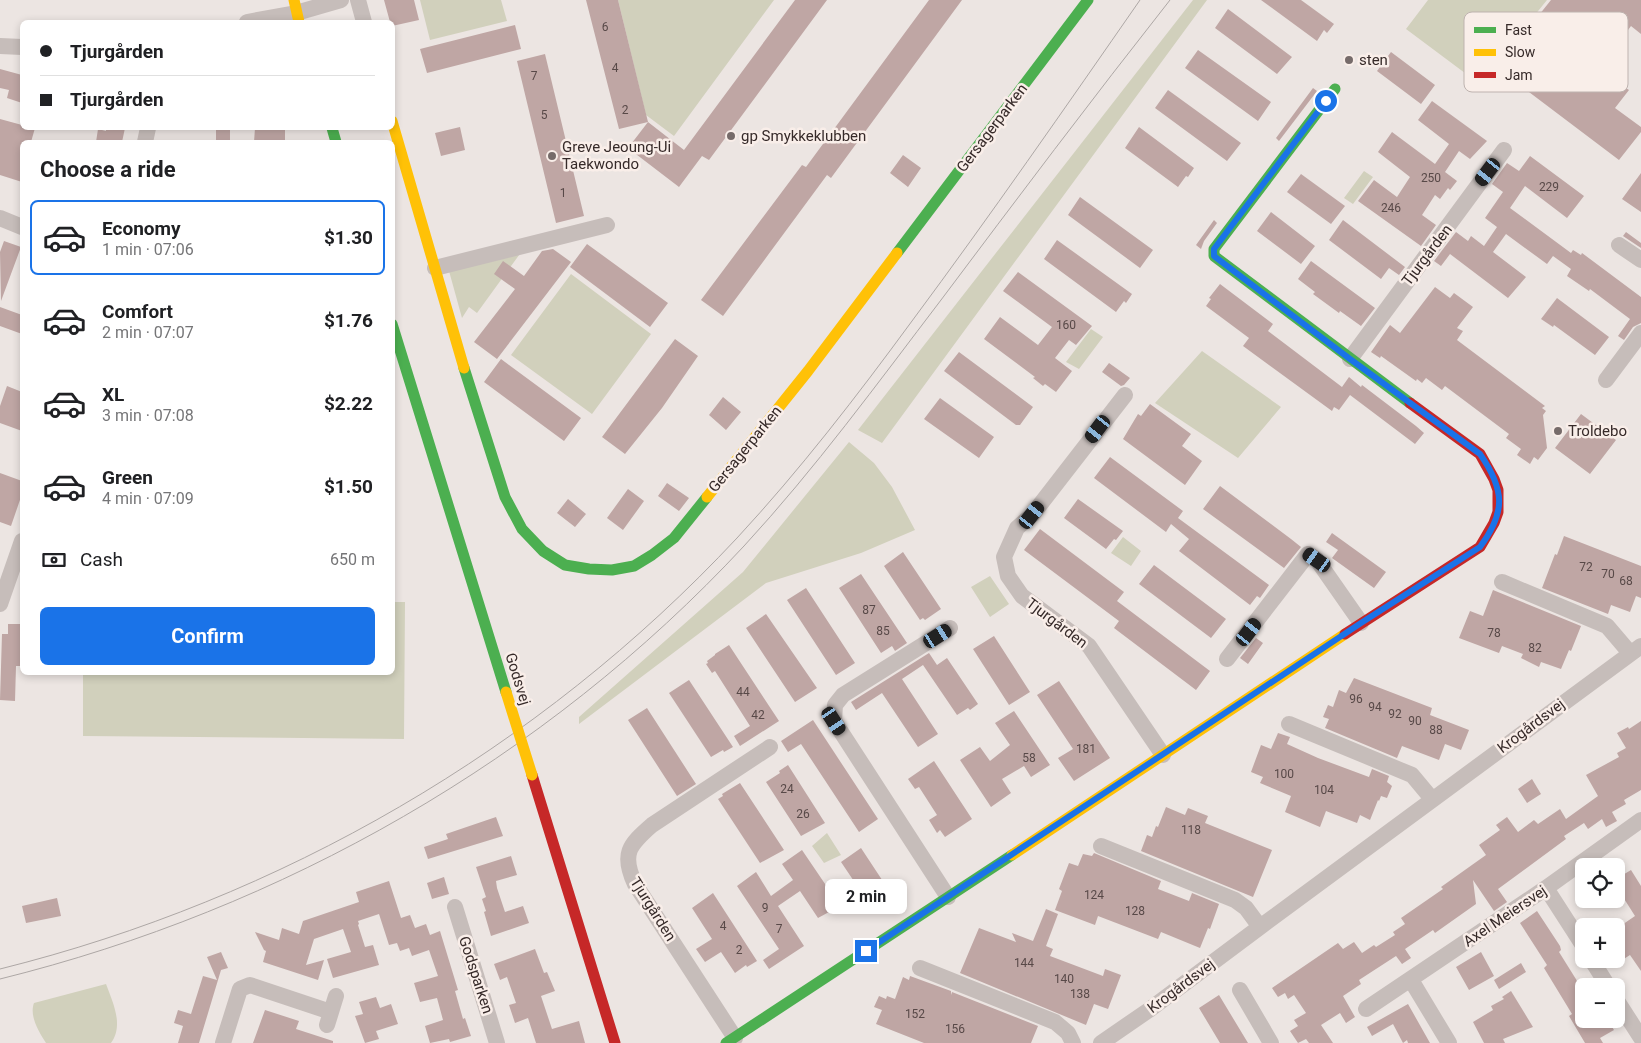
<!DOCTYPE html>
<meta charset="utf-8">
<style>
body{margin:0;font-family:Roboto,sans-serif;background:#f6f6f6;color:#202124;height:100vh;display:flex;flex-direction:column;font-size:19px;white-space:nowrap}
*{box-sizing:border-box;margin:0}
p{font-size:16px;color:#757577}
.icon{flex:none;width:28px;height:28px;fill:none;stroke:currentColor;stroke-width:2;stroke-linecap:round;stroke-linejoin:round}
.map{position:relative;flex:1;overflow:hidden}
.details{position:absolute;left:20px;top:140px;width:375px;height:535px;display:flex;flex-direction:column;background:#fff;border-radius:8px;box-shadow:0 2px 8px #0003}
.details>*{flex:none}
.banner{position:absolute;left:20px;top:20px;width:375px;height:110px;border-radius:8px;box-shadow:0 2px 8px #0003;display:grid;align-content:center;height:110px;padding:0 20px;background:#fff}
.tools{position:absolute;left:1575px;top:858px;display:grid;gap:10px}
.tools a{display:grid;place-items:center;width:50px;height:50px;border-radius:8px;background:#fff;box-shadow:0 2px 8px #0003;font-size:25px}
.end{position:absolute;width:22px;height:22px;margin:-11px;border:6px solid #1a73e8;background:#fff;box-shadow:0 0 0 2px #fff}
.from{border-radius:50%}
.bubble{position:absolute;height:35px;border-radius:8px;background:#fff;box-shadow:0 2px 8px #0003;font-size:16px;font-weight:700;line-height:35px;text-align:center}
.car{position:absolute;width:15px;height:30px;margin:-15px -8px;border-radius:6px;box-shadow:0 0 4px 1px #0007;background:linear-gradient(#222 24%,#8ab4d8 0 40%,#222 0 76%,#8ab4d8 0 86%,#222 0)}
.banner b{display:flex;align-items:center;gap:18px;height:48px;font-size:19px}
.banner b+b{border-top:1px solid #e0e0e0}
.banner i{width:12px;height:12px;background:#202124}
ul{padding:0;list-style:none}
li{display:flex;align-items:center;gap:15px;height:75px;margin:0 10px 8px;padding:0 10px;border:2px solid transparent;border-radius:8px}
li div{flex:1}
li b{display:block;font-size:19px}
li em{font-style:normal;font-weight:700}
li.on{border-color:#1a73e8}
li>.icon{width:45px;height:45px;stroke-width:1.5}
h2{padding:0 20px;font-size:22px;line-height:60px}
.pay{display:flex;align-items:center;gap:12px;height:55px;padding:0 20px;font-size:19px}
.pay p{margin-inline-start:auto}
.primary-button{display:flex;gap:10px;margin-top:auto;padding:10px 20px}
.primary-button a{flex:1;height:58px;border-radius:8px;background:#1a73e8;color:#fff;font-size:20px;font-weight:700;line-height:58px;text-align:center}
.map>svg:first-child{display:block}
.green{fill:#d1d0bc}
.building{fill:#bfa6a4}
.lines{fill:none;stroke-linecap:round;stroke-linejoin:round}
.street{stroke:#c6bdba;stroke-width:16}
.fast{stroke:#4caf50;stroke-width:11}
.slow{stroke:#ffc107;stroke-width:11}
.jam{stroke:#c62828;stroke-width:11}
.tram{stroke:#ada7a5;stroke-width:1}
.slow-bridge{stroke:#ffc107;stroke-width:11}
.route{stroke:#1a73e8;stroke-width:6}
.poi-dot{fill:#766b6a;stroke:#f9eee9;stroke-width:2}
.labels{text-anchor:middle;stroke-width:5;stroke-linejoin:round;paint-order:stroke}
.number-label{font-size:12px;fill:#584948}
.poi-label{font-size:15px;fill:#362a29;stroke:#f9eee9;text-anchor:start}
.street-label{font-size:15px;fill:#362a29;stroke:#f9eee9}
.key{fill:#f9eee9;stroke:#beb3af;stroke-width:1}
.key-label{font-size:14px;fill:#362a29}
</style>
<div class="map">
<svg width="1641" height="1043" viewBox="0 0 1641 1043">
<rect width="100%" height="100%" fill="#ece5e2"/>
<!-- green -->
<path class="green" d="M420,0H501L507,21L430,40Z
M618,0H774L674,136L646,115Z
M1193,0H1207L882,443L858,430Z
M1428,0H1547L1526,26L1533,31L1485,88L1406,29Z
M1364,171L1373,177L1353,204L1344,198Z
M522,251L477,313L469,307L462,318L449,271Z
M571,274L651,334L592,414L511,355Z
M1091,329L1103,337L1079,369L1066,362Z
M1202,351L1281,407L1238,458L1155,403Z
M849,442L874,463L892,487L915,530L861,553L766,583L579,724V717L743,572Z
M1123,537L1141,551L1131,566L1111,553Z
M990,576L1009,604L990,617L971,587Z
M393,602H405L404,739L83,736V673L392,672Z
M827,833L841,855L824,863L812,846Z
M106,984C113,1003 124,1025 111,1043H46C39,1032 29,1016 34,1003Z"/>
<!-- building -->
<path class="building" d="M384,0H414L419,20L392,26V22H390Z
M586,0H618L648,122L619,129Z
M795,0H827L709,160L702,156L679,187L628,148L648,122L684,150Z
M929,0H962L831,178L827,175L723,316L701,300L802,165L806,167Z
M1261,0H1301L1334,24L1327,33L1324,30L1317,41Z
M1551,0H1641V34L1631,26L1622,38L1625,78L1620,84L1629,90L1615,108L1641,127V132L1619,160L1501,71L1534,28L1531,25Z
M1228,9L1292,57L1277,74L1215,28Z
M515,25L521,49L427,73L420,49Z
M1198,50L1271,102L1258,121L1185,68Z
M1391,52L1435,85L1421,104L1377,71Z
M545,54L584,216L556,223L517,61Z
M0,69L22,75V103L7,98L9,90L0,88Z
M1313,88L1317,91L1279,141L1276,138Z
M1168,90L1241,143L1227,161L1155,108Z
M1432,101L1487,141L1470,159L1459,151L1445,172L1457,181L1450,190L1448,188L1440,199L1435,195L1422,215L1436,225L1421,246L1358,201L1374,180L1397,197L1410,177L1378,152L1392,132L1435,164L1449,144L1418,120Z
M0,119L22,125V128H35L31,142H22V182L0,175Z
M460,127L465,150L441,156L435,133Z
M1139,127L1194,168L1188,177L1186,176L1178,187L1125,148Z
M106,128H125L122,142H96L98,129L106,131Z
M216,128H230V142H216Z
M255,128H285V142H254Z
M903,155L921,168L908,187L890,173Z
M1530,156L1584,196L1567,218L1525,186L1510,208L1571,253L1573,250L1581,255L1582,253L1641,297V323L1633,327L1624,340L1618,336L1630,319L1590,289L1589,291L1567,276L1571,269L1553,256L1547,264L1506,234L1493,252L1526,277L1508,298L1450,254L1441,266L1434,261L1456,232L1468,241L1471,236L1484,246L1497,227L1485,218L1503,192L1492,184L1507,163L1519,171Z
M1641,173V212L1622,199Z
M1301,174L1345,206L1331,224L1287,192Z
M1080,197L1153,250L1140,268L1068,215Z
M1271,212L1315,246L1301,264L1257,231Z
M1214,220L1217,223L1204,241L1201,249L1196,245Z
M1343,220L1405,267L1399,275L1389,268L1381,279L1329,240Z
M1626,232L1641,243V248L1623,236Z
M1057,240L1132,294L1126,303L1124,301L1116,312L1044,259Z
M4,241L21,247L1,301L0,252Z
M587,244L668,303L650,327L570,267Z
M553,249L571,262L497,359L474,342L515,289L494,274L503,261L524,276L542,251Z
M1311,261L1375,308L1361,326L1340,311L1339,313L1313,294L1315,292L1298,279Z
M1018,272L1092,326L1076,345L1069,340L1055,358L1072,371L1056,392L1045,384L1043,386L1033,378L1035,377L984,339L1000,317L1038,345L1052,327L1003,291Z
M1220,284L1273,324L1268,331L1342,387L1349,377L1361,387L1362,385L1416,426L1424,433L1415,444L1350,395L1339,410L1334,407L1332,411L1243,346L1249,338L1206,306L1211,299L1209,298Z
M1435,287L1450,298L1454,293L1473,307L1457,328L1463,331L1457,340L1545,406L1542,408L1546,411L1543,415L1547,448L1538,460L1534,457L1530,464L1517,455L1521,449L1506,438L1509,434L1445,386L1442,390L1426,378L1422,383L1417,379L1416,381L1381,356L1380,358L1371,352L1390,325L1400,333Z
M1557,298L1609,337L1595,355L1554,325L1553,327L1541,319Z
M0,307L22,315V334L0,326Z
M675,339L698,356L662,408L625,454L602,437Z
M959,352L1033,407L1020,425H1016L944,371Z
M501,359L581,418L564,441L484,382Z
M1109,363L1130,378L1124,385L1121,386L1102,372Z
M7,386L22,392V431L0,423V406Z
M723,397L741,412L726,430L709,415Z
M940,398L994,437L979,458L924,419Z
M1150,404L1191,434L1182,446L1202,461L1185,485L1123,439L1138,414L1141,416Z
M1581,414L1616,440L1590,474L1555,448Z
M1110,457L1183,511L1178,518L1269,585L1260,598L1257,596L1250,605L1179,551L1189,539L1171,524L1166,532L1094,478Z
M0,473L22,481V494L11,526L0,522Z
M667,483L689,498L679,511L658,496Z
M1220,486L1291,539L1301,547L1284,568L1203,509Z
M628,489L644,501L623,530L607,518Z
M568,499L586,514L575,527L557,513Z
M1078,499L1123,531L1116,540L1114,539L1106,549L1064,518Z
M1040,529L1124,592L1117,601L1210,671L1196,690L1114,628L1119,621L1024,550Z
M1332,533L1386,572L1374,588L1332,558L1338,550L1326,542Z
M1564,536L1641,566V598L1636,596L1630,612L1611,605L1608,614L1542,588L1555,554L1557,555Z
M903,552L941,609L925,620L923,618L920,620L884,566Z
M1154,565L1226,619L1211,638L1139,584Z
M861,574L907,643L895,651L892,646L881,653L839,588Z
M806,588L855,663L836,675L787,600Z
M1493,590L1581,626L1571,651L1569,650L1561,669L1541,662L1539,667L1521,658L1523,654L1502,646L1499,653L1459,638L1470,611L1483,616Z
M766,614L817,688L795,702L746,628Z
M8,624H22V666H16L15,701L0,700L2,634H8Z
M994,636L1030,692L1009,705L973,649Z
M1256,638L1263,643L1248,664L1240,658Z
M729,645L779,721L740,746L734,736L750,726L715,671L712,673L706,664L708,663L707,661L715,655V654Z
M929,653L937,665L947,658L978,704L970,710L968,708L957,715L923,665L902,679L938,734L918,747L882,693L856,710L851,702Z
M1354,678L1432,708L1430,715L1469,730L1461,750L1445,744L1439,760L1402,746L1397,758L1325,728L1329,719L1323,717L1328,705L1333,707L1339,690L1346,693Z
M689,680L733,747L724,752L723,750L711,757L669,693Z
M1059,681L1110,758L1074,781L1058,758L1073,749L1037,695Z
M647,708L696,784L677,796L628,720Z
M1014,711L1050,765L1031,777L1024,766L1002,779L1011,793L991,807L960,760L980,747L990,761L1010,745L995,723Z
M813,720L878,819L859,832L801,744L788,752L781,741Z
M1641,721V790L1624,800L1626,804L1612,812L1617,821L1606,827L1602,819L1588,829L1584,823L1564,836L1566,839L1498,889L1507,902L1494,911L1473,880L1476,904L1435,933L1433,930L1405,949L1411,958L1402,964L1396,956L1359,980L1361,984L1343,996L1355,1017L1346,1023L1340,1013L1321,1025L1333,1043H1309L1306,1039L1298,1043L1290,1031L1298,1026L1294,1020L1306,1013L1294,995L1288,999L1285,993L1278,997L1272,988L1338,943L1343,949L1354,942L1362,953L1374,945L1376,947L1395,935L1393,932L1405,924L1401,918L1443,889L1441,887L1486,855L1479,845L1500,830L1496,825L1507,817L1518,832L1534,820L1538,824L1560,809L1566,819L1598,796L1586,775L1619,757L1617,753L1626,748L1617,733L1628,727L1629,729Z
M1278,733L1290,737L1287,744L1318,758L1369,777L1372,769L1389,776L1387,782L1392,786L1387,798L1381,796L1379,801L1378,800L1370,820L1360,815L1357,823L1326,811L1320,827L1285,812L1291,796L1260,783L1263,777L1251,772L1261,745L1271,749Z
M934,761L972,819L945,837L940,830L937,833L929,820L937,815L919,787L915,789L908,779Z
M788,765L825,823L801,836L766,782L780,773L779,771Z
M1532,779L1541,794L1527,803L1518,789Z
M740,783L784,850L760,863L718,799L723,796L722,794Z
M1166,807L1185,815L1188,808L1208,816L1205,823L1272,850L1253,897L1141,851L1147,835L1152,837L1156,826L1158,827Z
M496,817L503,836L428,859L424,847L448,839L446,834Z
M861,848L890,892L870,905L841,862Z
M802,850L840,906L818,918L800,891L778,906L804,946L769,969L763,960L779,949L737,886L756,872L771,896L793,880L782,864Z
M1094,853L1161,881L1158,889L1189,901L1192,893L1219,904L1210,929L1208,928L1200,948L1161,932L1158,939L1098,916L1095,925L1055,910L1062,891L1059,889L1069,863L1078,866L1083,854L1092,856Z
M511,856L517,875L496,881L497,888L505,912L523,906L529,923L491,936L484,912L486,911L482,899L486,897L476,867Z
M1631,870L1641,886V971L1630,955L1616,964V929L1635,916L1616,886V879Z
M444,877L449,894L432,899L427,883Z
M389,881L401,918L410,915L415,928L426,924L430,935L440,931L458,990L455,991L463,1019L465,1018L471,1036L450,1042L449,1039L430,1043L425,1026L443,1020L437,998L420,1002L414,983L438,976L429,950L412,956L409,948L400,951L397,943L389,945L379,914L358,921L359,924L358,925L365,947L373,945L379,965L333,978L327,959L351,952L343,929L314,939L306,965L324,960L318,980L263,962L266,951L264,950L255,932L279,940L282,928L299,934L303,921L359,902L356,892Z
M713,893L757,961L747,967L746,965L735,973L721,952L705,962L696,949L712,939L692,908Z
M57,898L61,916L26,923L22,906Z
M1046,909L1058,914L1046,946L1053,949L1050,956L1103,976L1105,969L1121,975L1108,1009L1094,1004L1086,1025L960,973L979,928L1016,942L1012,933L1033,941Z
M1537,911L1560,946L1561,950L1559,952L1584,992V1019H1607L1614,1030L1600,1038L1603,1043H1585L1569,1016L1572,1014L1544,968L1547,965L1520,923Z
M535,949L544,973L547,972L555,991L541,996L552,1029L579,1021L585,1043H536L528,1018L515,1023L509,1005L516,1003L507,977L500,980L494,964Z
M221,952L228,968L221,970L199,1043H178L183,1026L174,1023L178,1010L191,1014L203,976L217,980L207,957Z
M1481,952L1494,976L1469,990L1456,967Z
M1521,963L1526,972L1499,989L1494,980Z
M910,976L951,991V995L952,992L1038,1026L1031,1043H924L876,1024L882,1010L874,1007L879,996L886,999L887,996L895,999L903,977L909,980Z
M1511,991L1533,1027L1503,1039L1505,1043H1484L1473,1022L1493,1010L1491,1006L1504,999L1502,997Z
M1219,995L1248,1043H1220L1199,1008Z
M376,997L380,1008L391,1004L398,1024L376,1031L379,1039L365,1043L355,1016L363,1014L359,1002Z
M1408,1004L1430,1043H1408L1407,1040L1403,1043L1393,1024L1372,1036L1367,1027Z
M265,1010L299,1021L296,1029L333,1041V1043H253Z"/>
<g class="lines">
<!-- street -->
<path class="street" d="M358,0L364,22
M247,22L296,13L341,0
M0,46L22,47
M145,142L148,128
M0,218L22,227
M1619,245L1641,260
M435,268L607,225
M1350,359L1504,150
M1606,380L1641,333
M1125,395L1032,515L1017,528L1004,557L1008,576L1022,596L1089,646L1163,755
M1502,582L1607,626L1630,653
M0,604L22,541
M1227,659L1308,554L1317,560L1361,623
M1289,724L1412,775L1432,799
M1101,846L1235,900L1246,908L1260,927
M1546,888L1584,947
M948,897L834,721L835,705L843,695L950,628
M455,907L497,1043
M1591,959L1608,986
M920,968L1055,1022L1068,1033L1073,1043
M1411,980L1449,1043
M1240,990L1271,1043
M1616,999L1641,1038
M1366,1009L1546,888L1641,820
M327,1025L336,996
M735,1038L635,884C621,854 629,845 652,825L770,747
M223,1043L240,989L250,985L331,1012
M1101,1043L1149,1010L1260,927L1641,646"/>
<!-- fast -->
<path class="fast" d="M1335,89L1214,249V256L1410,403
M332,128L336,142
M897,253L1088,0
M392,324L506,692
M464,368L505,497L522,529L543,551L565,565L589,569L612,570L634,566L652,555L674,538L707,497
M726,1043L1012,855"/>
<!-- slow -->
<path class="slow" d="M294,0L299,22
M392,121L464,368
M707,497L808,371L897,253
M1012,855L1345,634"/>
<!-- jam -->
<path class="jam" d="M1345,634L1480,547L1494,523L1498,512V490L1494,479L1480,454L1410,403
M532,775L615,1043"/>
<!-- tram -->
<path class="tram" d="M0,969C281,899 539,750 737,538C800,470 857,396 912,321C990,216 1065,108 1140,0
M0,979C283,909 545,760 744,546C815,469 877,384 941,300C1016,200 1092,99 1170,0"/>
<!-- slow-bridge -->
<path class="slow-bridge" d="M506,692L532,775"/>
</g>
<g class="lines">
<!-- route -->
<path class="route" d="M866,951L1361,623L1480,547C1506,512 1505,490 1480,454L1350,359L1214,256V249L1326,101"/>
</g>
<!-- markers -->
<g class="poi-dot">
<circle cx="1349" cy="60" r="5"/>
<circle cx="731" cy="136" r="5"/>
<circle cx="552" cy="156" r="5"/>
<circle cx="1558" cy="431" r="5"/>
</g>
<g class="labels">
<!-- number labels -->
<g class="number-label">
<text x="605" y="31">6</text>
<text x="615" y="72">4</text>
<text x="534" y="80">7</text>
<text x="625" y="114">2</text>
<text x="544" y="119">5</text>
<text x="1431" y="182">250</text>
<text x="1549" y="191">229</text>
<text x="563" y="197">1</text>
<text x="1391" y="212">246</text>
<text x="1066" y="329">160</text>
<text x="1586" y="571">72</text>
<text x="1608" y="578">70</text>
<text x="1626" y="585">68</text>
<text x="869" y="614">87</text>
<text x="883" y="635">85</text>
<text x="1494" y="637">78</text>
<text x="1535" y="652">82</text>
<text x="743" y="696">44</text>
<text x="1356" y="703">96</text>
<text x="1375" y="711">94</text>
<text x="1395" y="718">92</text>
<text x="758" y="719">42</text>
<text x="1415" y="725">90</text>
<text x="1436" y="734">88</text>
<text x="1086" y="753">181</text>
<text x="1029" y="762">58</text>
<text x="1284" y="778">100</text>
<text x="787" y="793">24</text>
<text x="1324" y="794">104</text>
<text x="803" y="818">26</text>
<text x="1191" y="834">118</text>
<text x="1094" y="899">124</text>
<text x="765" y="912">9</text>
<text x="1135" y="915">128</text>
<text x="723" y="930">4</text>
<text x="779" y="933">7</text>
<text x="739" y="954">2</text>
<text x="1024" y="967">144</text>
<text x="1064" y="983">140</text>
<text x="1080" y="998">138</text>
<text x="915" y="1018">152</text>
<text x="955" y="1033">156</text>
</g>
<!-- poi labels -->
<g class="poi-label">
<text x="1359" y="65">sten</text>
<text x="741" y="141">gp Smykkeklubben</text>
<text x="562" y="152">Greve Jeoung-Ui<tspan x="562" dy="17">Taekwondo</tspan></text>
<text x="1568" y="436">Troldebo</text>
</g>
<!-- street labels -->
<g class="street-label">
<text transform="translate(992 128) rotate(-53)" y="5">Gersagerparken</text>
<text transform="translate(1427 255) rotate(-53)" y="5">Tjurgården</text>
<text transform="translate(745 449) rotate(-51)" y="5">Gersagerparken</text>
<text transform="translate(1057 623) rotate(37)" y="5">Tjurgården</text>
<text transform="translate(518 679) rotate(73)" y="5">Godsvej</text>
<text transform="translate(1531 726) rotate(-37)" y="5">Krogårdsvej</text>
<text transform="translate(653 909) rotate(58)" y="5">Tjurgården</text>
<text transform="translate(1505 916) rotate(-34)" y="5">Axel Meiersvej</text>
<text transform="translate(476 975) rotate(72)" y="5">Godsparken</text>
<text transform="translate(1181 986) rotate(-37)" y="5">Krogårdsvej</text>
</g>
</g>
<!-- legend -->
<rect x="1464" y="12" width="164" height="80" rx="8" class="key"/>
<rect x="1474" y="27" width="22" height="6" fill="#4caf50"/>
<rect x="1474" y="49" width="22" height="7" fill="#ffc107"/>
<rect x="1474" y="72" width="22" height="6" fill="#c62828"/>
<g class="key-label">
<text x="1505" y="35">Fast</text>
<text x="1505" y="57">Slow</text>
<text x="1505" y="80">Jam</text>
</g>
</svg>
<div class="tools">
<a><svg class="icon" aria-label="locate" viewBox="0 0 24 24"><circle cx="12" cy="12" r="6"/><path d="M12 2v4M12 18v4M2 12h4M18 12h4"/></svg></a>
<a>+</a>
<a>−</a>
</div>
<i class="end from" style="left:1326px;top:101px"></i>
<i class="end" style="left:866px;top:951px"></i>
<div class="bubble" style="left:825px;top:879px;width:82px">2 min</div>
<i class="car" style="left:1488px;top:172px;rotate:217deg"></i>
<i class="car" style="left:1098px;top:429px;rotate:217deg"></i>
<i class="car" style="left:1032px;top:515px;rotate:38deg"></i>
<i class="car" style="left:1317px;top:560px;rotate:305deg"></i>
<i class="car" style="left:1249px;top:632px;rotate:37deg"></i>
<i class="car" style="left:938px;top:636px;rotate:58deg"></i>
<i class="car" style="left:834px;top:721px;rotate:147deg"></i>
<div class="banner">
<b><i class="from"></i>Tjurgården</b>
<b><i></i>Tjurgården</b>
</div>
<section class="details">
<h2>Choose a ride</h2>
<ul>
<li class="on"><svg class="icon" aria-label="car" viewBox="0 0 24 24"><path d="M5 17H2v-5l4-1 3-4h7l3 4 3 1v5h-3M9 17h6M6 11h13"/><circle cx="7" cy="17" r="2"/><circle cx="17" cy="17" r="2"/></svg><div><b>Economy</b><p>1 min · 07:06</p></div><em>$1.30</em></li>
<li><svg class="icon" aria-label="car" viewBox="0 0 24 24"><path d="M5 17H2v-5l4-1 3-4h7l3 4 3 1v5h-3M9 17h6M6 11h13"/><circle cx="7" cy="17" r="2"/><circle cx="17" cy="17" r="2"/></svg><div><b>Comfort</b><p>2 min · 07:07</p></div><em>$1.76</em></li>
<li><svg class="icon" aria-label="car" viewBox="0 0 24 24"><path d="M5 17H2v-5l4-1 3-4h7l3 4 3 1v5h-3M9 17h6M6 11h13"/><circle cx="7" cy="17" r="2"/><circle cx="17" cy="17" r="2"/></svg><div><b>XL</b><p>3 min · 07:08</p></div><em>$2.22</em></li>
<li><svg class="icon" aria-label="car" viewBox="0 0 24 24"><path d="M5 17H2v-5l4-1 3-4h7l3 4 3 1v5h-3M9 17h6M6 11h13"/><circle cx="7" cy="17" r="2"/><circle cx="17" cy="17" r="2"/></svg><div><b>Green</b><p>4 min · 07:09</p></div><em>$1.50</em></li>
</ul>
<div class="pay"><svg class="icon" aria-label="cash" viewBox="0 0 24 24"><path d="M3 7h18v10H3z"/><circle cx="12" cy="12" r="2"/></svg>Cash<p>650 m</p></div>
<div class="primary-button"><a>Confirm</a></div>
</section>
</div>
